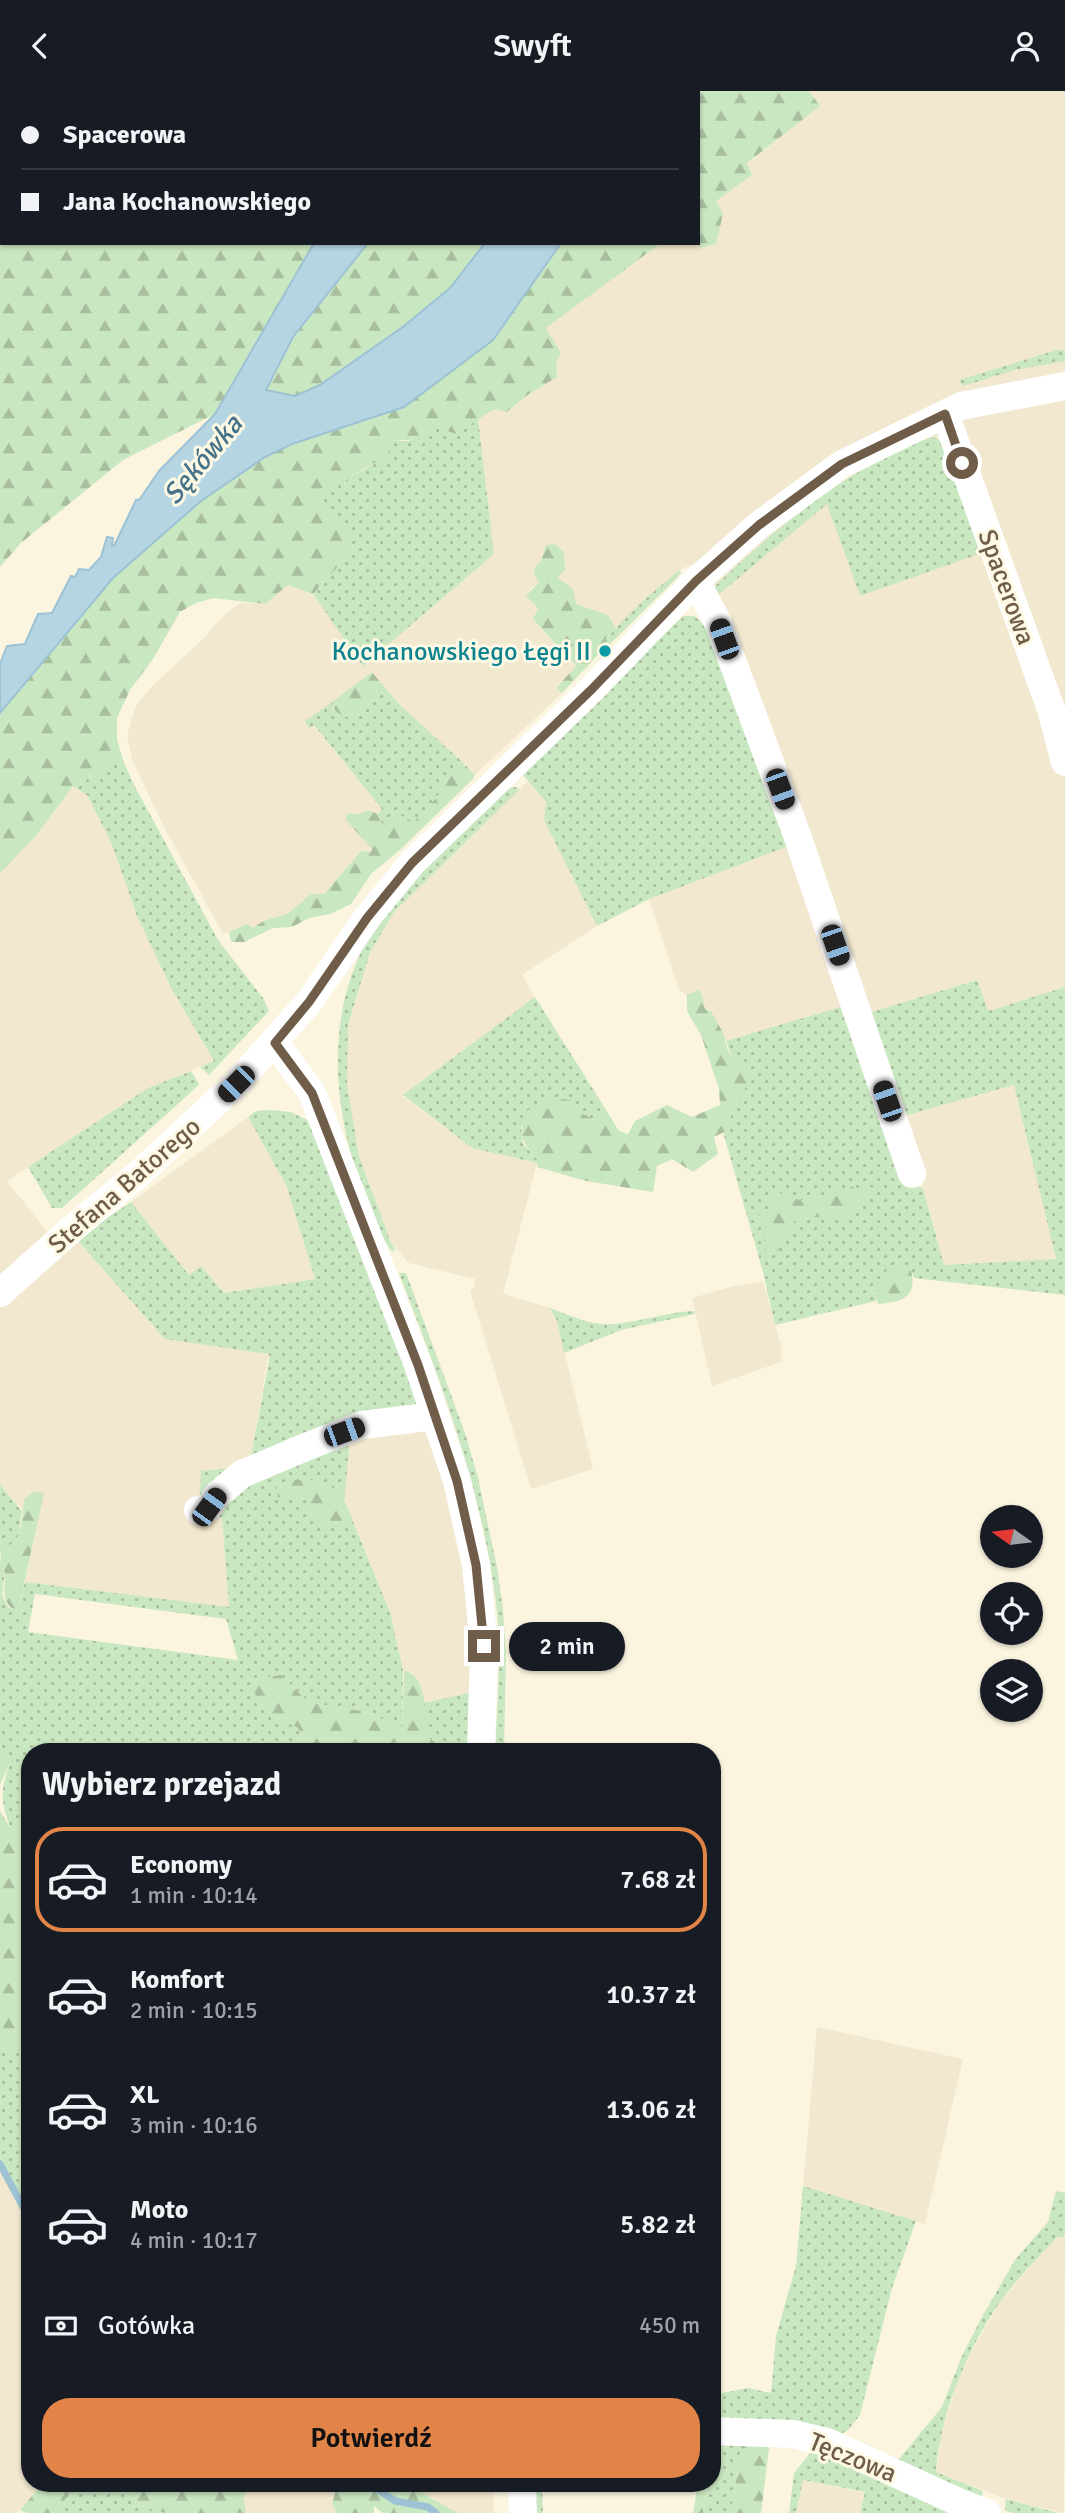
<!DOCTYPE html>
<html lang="pl">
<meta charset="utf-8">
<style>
body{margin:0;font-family:Signika,sans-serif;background:#20242c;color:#f1f3f6;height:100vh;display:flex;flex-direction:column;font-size:26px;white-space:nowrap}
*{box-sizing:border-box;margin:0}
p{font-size:23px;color:#9ea1a6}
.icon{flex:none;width:38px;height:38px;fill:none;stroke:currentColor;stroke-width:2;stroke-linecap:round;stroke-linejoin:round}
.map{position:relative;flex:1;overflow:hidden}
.side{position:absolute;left:21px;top:1652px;width:700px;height:749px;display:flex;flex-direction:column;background:#171b24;border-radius:28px;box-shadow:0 2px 5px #0004}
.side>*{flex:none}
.top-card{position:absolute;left:0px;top:0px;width:700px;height:154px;box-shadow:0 2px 5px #0004;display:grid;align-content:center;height:154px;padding:0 21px;background:#171b24}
.needle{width:46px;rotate:284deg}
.tools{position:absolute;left:980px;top:1414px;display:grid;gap:14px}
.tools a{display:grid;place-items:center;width:63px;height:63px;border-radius:50%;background:#171b24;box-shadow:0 2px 5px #0004;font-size:35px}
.end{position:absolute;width:32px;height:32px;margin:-16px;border:9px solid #705d49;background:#fff;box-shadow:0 0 0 4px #fff}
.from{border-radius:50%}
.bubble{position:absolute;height:49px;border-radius:24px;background:#171b24;box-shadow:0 2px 5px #0004;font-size:23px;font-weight:600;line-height:49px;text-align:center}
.car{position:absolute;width:21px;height:42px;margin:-21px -10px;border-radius:9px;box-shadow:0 0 5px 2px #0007;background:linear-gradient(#222 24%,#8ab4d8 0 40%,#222 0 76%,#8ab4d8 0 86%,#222 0)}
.top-card b{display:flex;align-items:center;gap:24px;height:66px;font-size:26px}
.top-card b+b{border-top:2px solid #363941}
.top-card i{width:18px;height:18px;background:#f1f3f6}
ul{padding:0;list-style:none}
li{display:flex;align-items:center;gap:21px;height:105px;margin:0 14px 10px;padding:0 7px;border:4px solid transparent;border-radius:28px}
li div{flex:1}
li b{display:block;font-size:26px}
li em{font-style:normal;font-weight:600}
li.current{border-color:#e28448}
li>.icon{width:63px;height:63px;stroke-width:1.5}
h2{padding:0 21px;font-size:32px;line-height:84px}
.pay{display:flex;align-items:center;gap:18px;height:77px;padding:0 21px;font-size:26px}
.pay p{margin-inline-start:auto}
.button{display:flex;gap:14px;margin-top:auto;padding:14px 21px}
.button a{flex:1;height:80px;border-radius:28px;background:#e28448;color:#111;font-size:28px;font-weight:600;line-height:80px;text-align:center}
header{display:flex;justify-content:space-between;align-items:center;height:91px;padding:0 21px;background:#171b24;font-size:32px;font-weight:600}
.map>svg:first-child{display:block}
.residential{fill:#f2e8cf}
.grass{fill:url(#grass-dots);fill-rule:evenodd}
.forest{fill:url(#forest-firs)}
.water{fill:#b6d5e3;stroke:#9cc2d4;stroke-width:2}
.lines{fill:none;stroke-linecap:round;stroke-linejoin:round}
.stream{stroke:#9cc2d4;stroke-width:7}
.minor{stroke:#fff;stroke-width:28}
.route{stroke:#705d49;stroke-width:9}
.culture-dot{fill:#0f9aa8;stroke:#fef9e5;stroke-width:2.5}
.labels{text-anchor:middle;stroke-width:6;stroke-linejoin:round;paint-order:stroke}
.street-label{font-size:26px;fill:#705d49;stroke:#fef9e5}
.culture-label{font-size:26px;fill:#0d838f;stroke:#fef9e5;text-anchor:end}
.water-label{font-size:28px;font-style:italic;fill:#46738a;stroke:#fef9e5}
</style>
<header><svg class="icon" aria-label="back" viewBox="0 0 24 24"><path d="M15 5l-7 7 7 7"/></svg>Swyft<svg class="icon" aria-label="person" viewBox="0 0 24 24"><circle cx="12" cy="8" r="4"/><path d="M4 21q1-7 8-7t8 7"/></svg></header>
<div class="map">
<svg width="1065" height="2422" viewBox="0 0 1065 2422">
<defs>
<pattern id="grass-dots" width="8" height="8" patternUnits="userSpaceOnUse" patternTransform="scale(1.75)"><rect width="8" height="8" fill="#c9e7c0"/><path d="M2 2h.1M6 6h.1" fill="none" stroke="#a8be9e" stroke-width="1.8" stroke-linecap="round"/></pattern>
<pattern id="forest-firs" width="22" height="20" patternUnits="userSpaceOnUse" patternTransform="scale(1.75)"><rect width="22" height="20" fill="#c9e7c0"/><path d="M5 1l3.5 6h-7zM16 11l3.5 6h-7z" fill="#a8be9e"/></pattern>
</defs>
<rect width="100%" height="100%" fill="#fbf5e0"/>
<!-- residential -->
<path class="residential" d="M809,0H1065V896L987,920L977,889L868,922L863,909L824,923L726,950L711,920L705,918L694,900L687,904L679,899L649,808L794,753L711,509L695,472L678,480L616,537L608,524L576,513L557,486L546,455L541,470L540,491L529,499L538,517L533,528L576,576L556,596L562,602L475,684L399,613L372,582L313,634L382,718L377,723L369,719L358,723L348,722L345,728L372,758L371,761L360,760L324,803H311L287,823L263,830L253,837L247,833L223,843L164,736L133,671L127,645L135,616L151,596L202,549L222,526L240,512L265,513L288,494L313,503L364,574L494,463L478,327L494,318L508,321L526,305L557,286L556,273L561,262L545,237L559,226L661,152H697L701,157L715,110L752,84L747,73L820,15Z
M528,690L546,711L544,729L597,835L522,884L535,906L403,1005L472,1057L537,1072L503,1203L550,1217L557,1230L593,1378L531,1398L470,1200L474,1197L475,1188L409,1172L391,1152L359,1065L347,994L346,942L370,862L394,821Z
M73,695L87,704L111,751L137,825L170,895L214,970L148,997L7,1090L62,1159L76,1148L165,1248L269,1262L249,1375L201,1380L222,1427L229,1517L25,1491L37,1435L0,1394V782L35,746Z
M1014,994L1056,1168L944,1174L904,1025Z
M248,1026L286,1094L315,1188L224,1202L201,1175L189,1184L131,1111Z
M763,1190L781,1254V1271L712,1295L692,1207L734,1195Z
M414,1323L432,1345L467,1482L473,1601L423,1612L422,1596L412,1582L403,1579L390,1521L344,1408L351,1336Z
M817,1936L963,1968L925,2133L803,2095Z
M0,2079L30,2136V2392H51L46,2397L38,2398L17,2422H0Z
M1057,2145L1065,2146L1064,2422L1006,2408L936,2381L942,2340L958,2289L969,2265L1001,2210Z
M803,2389L865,2402L860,2422H796Z
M249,2392H338L332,2413L337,2422H246L244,2407Z
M404,2392H493L494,2422H458Z"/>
<!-- grass -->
<path class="grass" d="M1057,259H1065V270L1015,279L963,295L959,289Z
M478,327L494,463L363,575L313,503L353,459L351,444L321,412C327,406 334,394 341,391C357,383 372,373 388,366L392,350H409L436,336L456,343Z
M932,346L944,351L985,461L860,505L827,413L717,505L712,498C778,435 845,378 932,346Z
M680,479L681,482L674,490L610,553L607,552L596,566C603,543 659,495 680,479Z
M683,525H694L707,535L794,753L649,808L597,835L544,729L546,711L523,684L534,669Z
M381,592L399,613L461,670L436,707L414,731L393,733L385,739L377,723L382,718L314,634L309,637L305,630L332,611L333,618L348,626L372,609Z
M123,669L133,692L218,849L263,907L269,920L209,984L200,976L214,970L170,895L137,825L111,751L87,704L73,695Z
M516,696L520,698L394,821L370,862L348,934L347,994L359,1065L391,1152L395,1158L393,1161C380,1150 356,1083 351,1064C328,977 332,891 388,816C421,772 468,735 508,697Z
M977,889L988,920L1065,896V1204L914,1187L910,1176L876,1203V1210L775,1234L763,1181L723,1041L737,1008L743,1000L726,950L851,913L904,1087L923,1097L944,1174L1056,1168L1014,994L904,1025L868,922Z
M535,906L608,1022L595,1029L580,1021L521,1035L523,1053L537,1068V1072L472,1057L403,1004Z
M191,980L199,993L189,1003L62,1117H52L28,1076L148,997Z
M270,1019L291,1021L309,1030L420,1312L351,1336L345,1402L344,1409L390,1521L403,1579L402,1636L361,1620L308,1611L281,1584L253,1588L258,1616L298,1637L307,1661H30V1739L11,1738C0,1710 0,1698 11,1670L0,1655V1475L5,1481L2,1503L8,1516L16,1520L19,1516L25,1491L229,1516L222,1427L199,1425L201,1380L249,1375L269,1270V1263L165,1248L76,1148L131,1111L189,1184L201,1175L224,1202L315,1188L286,1094L248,1026L256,1020ZM35,1503L226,1528L238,1569L28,1541Z
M399,1182H406L465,1342L478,1387L497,1476L503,1518L506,1562L504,1661H495C497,1612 502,1561 496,1512C482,1397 440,1289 399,1182Z
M550,1217C571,1225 591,1235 613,1233C641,1231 666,1221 694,1220L695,1223L621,1239L564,1262L557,1230Z
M0,1394L22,1420L19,1444L13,1454L0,1462Z
M473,1601L471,1661H451L425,1645L423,1612Z
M0,1957L30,1962V2136L0,2079Z
M803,2095L916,2130L892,2197L860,2324L848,2339L836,2346L712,2332V2304L748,2297L771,2302L776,2245L796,2175Z
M1056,2100L1065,2102V2143L1063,2146H1057C1038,2167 1017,2188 1000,2211C966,2261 941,2320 936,2381L983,2400L981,2411L894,2374L942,2316L961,2267L983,2224L1015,2169L1048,2131Z
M712,2346L742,2348L731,2422H703L708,2392H712Z
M811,2361H819L960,2422H860L865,2401L803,2389L796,2422H789L794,2382Z
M83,2392H131L136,2414L165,2422H61L60,2415L69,2403H75Z
M532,2392H542L543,2422H533Z
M1006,2408L1059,2422H1013L1005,2419Z"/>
<!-- forest -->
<path class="forest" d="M0,0H483L2,2V152H314L215,323L123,369L21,452L0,476Z
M666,0H809L820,15L747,72L752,84L716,110L723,123L716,153L700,157L697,152L698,2H664Z
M368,152H485L450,197L404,235L320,294L295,305L265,299L293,246Z
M561,152H661L546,237L561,262L556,273L557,286L526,305L507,321L494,318L456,343L436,336L422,348L392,350L388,366C361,378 341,390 321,412L351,444L353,459L313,503L288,494L265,513L214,507L196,512L180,521L153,568L130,599L117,627V648L123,669L73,695L35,746L0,782V622L113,487L201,410L265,366L292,353L404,316L493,249Z
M555,453L564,461L565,478L558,487L573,498L576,513L608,524L616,537L606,548L596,566L562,602L556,597L576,575L533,528L538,517L526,505L539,491L534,483L535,476L541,470L546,454Z
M372,581L381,592L372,609L348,626C338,623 334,621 332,611Z
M461,670L475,684L473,688L401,758L371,783L351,813L330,823L309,827L292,836L273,837L244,851H231L229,841L247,833L253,837L263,830L287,823L311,803H324L361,760L371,761L372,758L345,728L348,722L358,723L369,719L377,723L385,739L393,733L400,724L414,731L436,707Z
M697,899L701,901L705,918L711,920L723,942L728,960L733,968L748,976L753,988L737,1008L726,1040L714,1046L718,1063L693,1081L672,1068L657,1075L653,1101L586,1090L537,1076V1068C520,1050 518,1042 528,1019L553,1006L573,1010L580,1021L595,1029L608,1022L619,1040L628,1043L635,1030L667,1014L692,1026L720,1014L719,998L701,944L687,920V904Z
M851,1095L857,1099L870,1096L874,1097L875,1102C867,1111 857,1124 845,1126C831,1129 810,1122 796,1130C787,1135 787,1152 776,1161L766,1160L763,1139L758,1122L770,1118L771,1111L778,1101C785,1104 793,1108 800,1109C816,1110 837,1102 851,1095Z
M902,1172L910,1176C919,1205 904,1211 878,1213L875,1203L883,1195L882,1189L888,1176Z
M290,1389H315L345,1402L344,1409L353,1429L340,1437L325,1434L307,1425V1409L278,1406L276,1395Z
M33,1401L44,1402L19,1516L16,1520C0,1511 5,1497 5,1481L0,1475L1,1459C25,1449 21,1431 24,1408Z
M404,1579C430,1588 424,1622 425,1645L451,1661H307L298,1637L258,1616L252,1588L281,1584L308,1611L361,1620L402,1636Z
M0,1655L11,1670L0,1694Z
M0,1720L11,1738L30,1739V1962L0,1957Z
M742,2348L756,2350L769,2357L761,2422H731Z
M51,2392H83L75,2403H69L61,2415V2422H27L20,2419L38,2398L46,2397Z
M131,2392H249L244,2407L246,2422H165L136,2414Z
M338,2392H404L458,2422H383L374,2415V2422H337L332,2413Z
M698,2392H708L703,2422H693Z"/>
<!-- water -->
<path class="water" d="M314,152H368L293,246L266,299L295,305L320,294L404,235L450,197L485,152H561L493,249L404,316L292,353L265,366L201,410L113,487L0,622V573L7,555L25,553L38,523L52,522L71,485L75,486L79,478L89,479L101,466L107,446L113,447L112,455H114L136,409L140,408L159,380L215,323Z"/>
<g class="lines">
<!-- stream -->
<path class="stream" d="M0,2073L30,2129
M368,2392L395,2410L428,2416L436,2422"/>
<!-- minor -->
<path class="minor" d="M945,323L1051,618L1065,671
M696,490L719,534L797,744L912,1083
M275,952L312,1002L418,1274L457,1390L476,1474L484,1555L481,1661
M0,1202L73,1137L141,1081L236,993L309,911L367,827L412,772L592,598L696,490L759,434L842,373L961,315L1065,295
M198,1419L209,1416L217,1404L242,1383L308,1355L362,1334L435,1325
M712,2340L793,2343L827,2351L956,2410L987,2422
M522,2392L523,2422"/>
</g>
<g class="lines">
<!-- route -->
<path class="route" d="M484,1555L476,1474L457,1390L418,1274L312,1002L275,952L309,911L367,827L412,772L592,598L696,490L759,434L842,373L945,323L962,372"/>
</g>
<!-- markers -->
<circle class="culture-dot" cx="605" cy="560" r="7"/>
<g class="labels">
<!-- street labels -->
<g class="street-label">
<text transform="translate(1007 496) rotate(70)" y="9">Spacerowa</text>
<text transform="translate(124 1094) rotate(-41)" y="9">Stefana Batorego</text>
<text transform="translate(853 2366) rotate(22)" y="9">Tęczowa</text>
</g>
<!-- culture labels -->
<g class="culture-label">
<text x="591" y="569">Kochanowskiego Łęgi II</text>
</g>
<!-- water labels -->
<g class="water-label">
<text transform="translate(202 368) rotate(-50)" y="10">Sękówka</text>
</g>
</g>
</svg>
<div class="tools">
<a><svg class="needle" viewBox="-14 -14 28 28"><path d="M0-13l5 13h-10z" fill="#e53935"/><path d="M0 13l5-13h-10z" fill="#9ea1a6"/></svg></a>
<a><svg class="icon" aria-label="locate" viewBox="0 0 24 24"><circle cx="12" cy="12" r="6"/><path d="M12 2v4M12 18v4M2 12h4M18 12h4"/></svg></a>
<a><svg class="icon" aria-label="layers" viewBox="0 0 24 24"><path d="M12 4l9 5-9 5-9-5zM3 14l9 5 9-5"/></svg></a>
</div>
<i class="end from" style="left:962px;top:372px"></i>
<i class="end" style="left:484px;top:1555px"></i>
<div class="bubble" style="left:509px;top:1531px;width:116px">2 min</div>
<i class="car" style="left:724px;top:548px;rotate:340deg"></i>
<i class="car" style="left:780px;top:698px;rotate:160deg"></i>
<i class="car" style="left:835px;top:854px;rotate:161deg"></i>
<i class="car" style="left:236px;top:993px;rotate:225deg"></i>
<i class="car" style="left:887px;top:1010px;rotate:341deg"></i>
<i class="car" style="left:344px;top:1341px;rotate:70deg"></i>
<i class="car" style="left:209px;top:1416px;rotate:36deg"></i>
<div class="top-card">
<b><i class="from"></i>Spacerowa</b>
<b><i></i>Jana Kochanowskiego</b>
</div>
<section class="side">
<h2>Wybierz przejazd</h2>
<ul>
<li class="current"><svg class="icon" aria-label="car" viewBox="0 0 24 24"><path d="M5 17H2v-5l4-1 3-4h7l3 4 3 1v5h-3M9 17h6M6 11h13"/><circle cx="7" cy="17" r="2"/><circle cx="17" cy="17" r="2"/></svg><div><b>Economy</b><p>1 min · 10:14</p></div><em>7.68 zł</em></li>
<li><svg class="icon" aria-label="car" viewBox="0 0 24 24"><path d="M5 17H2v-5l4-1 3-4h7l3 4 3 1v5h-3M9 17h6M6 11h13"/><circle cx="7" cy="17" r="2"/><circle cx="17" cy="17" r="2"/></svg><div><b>Komfort</b><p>2 min · 10:15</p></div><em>10.37 zł</em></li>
<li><svg class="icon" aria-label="car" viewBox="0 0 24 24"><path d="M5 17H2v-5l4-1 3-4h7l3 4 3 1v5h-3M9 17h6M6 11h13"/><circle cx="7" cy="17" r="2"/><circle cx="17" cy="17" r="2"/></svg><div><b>XL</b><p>3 min · 10:16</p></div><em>13.06 zł</em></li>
<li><svg class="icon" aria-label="car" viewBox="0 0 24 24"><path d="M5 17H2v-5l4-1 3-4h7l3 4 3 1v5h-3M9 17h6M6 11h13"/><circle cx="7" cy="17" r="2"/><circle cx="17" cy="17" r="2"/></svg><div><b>Moto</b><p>4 min · 10:17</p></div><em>5.82 zł</em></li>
</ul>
<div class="pay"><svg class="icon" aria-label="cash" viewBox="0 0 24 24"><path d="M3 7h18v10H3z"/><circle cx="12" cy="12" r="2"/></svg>Gotówka<p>450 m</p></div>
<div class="button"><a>Potwierdź</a></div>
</section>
</div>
